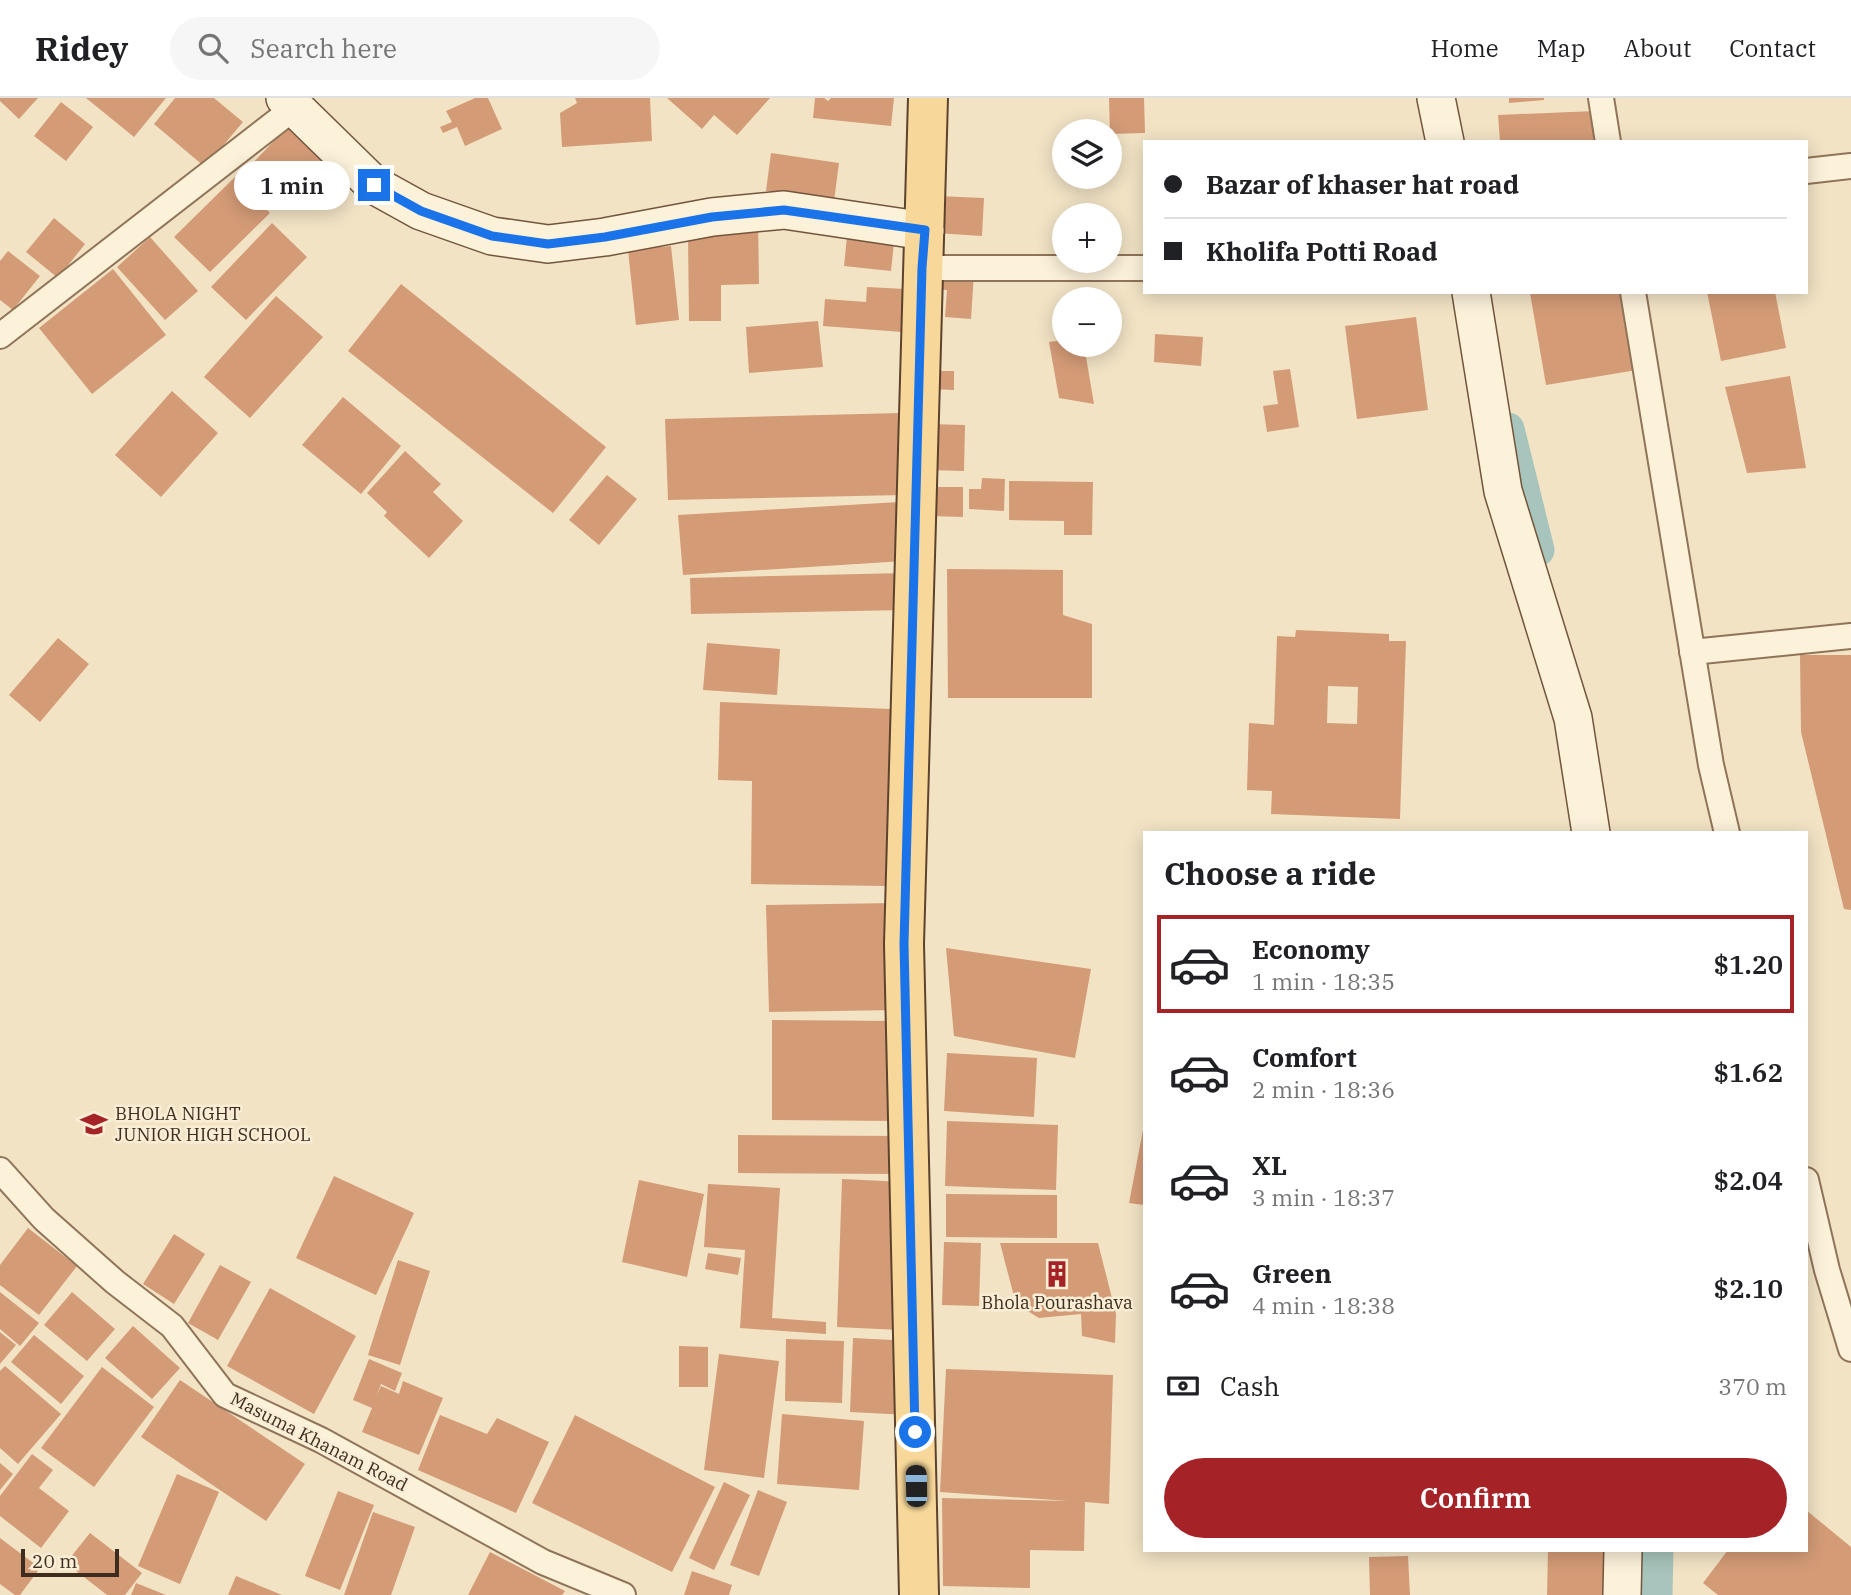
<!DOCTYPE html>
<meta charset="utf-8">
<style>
body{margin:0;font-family:"IBM Plex Serif",serif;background:#f6f6f6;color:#202124;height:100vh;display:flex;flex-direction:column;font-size:26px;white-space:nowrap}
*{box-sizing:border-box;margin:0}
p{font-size:23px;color:#757577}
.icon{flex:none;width:38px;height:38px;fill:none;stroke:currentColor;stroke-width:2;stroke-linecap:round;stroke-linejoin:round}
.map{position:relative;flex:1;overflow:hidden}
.sheet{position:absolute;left:1143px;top:733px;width:665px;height:721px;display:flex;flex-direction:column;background:#fff;border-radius:0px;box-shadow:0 4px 18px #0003}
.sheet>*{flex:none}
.guide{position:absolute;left:1143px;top:42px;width:665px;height:154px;border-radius:0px;box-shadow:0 4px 18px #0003;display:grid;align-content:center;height:154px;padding:0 21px;background:#fff}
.buttons{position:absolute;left:1052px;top:21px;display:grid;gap:14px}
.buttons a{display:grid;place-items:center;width:70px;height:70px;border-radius:50%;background:#fff;box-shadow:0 4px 18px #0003;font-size:35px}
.scale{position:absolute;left:21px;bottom:18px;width:98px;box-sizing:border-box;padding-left:7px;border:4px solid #3e2d1e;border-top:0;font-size:19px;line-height:24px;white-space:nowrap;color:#3e2d1e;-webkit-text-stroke:5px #f9eed5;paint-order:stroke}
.end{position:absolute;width:32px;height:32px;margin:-16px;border:9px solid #1a73e8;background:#fff;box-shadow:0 0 0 4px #fff}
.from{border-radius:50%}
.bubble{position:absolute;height:49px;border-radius:24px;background:#fff;box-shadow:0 4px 18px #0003;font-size:23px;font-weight:600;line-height:49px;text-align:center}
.car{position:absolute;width:21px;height:42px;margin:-21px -10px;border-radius:9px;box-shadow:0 0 5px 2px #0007;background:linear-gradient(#222 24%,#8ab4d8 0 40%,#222 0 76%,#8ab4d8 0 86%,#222 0)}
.guide b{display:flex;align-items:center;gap:24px;height:66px;font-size:26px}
.guide b+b{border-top:2px solid #e0e0e0}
.guide i{width:18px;height:18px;background:#202124}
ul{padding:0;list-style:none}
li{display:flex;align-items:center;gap:21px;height:98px;margin:0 14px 10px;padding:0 7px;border:4px solid transparent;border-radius:0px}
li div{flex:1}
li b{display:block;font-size:26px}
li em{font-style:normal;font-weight:600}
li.selected{border-color:#a52227}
li>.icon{width:63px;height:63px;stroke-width:1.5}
h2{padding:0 21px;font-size:32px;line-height:84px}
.pay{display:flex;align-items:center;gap:18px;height:77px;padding:0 21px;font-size:26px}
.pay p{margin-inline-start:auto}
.action{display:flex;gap:14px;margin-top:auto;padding:14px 21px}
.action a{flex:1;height:80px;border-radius:42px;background:#a52227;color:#fff;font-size:28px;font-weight:600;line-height:80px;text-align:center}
header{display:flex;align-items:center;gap:42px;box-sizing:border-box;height:98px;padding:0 35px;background:#fff;border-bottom:2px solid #e0e0e0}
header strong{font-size:33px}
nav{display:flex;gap:38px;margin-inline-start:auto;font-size:24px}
.search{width:490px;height:63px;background:#f6f6f6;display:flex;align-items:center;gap:18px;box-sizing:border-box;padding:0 24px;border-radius:38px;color:#757577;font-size:26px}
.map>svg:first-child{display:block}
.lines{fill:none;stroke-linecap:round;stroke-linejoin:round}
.canal{stroke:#a7c5bc;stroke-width:33}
.building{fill:#d49b77;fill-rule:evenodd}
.street-casing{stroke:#907459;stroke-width:28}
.secondary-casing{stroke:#72553c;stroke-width:40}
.primary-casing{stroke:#5d422d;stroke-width:42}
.street{stroke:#fcf1d9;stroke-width:24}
.secondary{stroke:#fcf1d9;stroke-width:37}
.primary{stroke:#f8d89a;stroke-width:38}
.route{stroke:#1a73e8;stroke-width:9}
.labels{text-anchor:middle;stroke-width:5;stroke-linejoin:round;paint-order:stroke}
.poi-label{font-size:18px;fill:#3e2d1e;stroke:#f9eed5;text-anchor:start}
.street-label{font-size:18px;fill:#3e2d1e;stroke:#f9eed5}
</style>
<header>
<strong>Ridey</strong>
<div class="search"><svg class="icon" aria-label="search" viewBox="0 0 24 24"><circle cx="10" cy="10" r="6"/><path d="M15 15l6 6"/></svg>Search here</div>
<nav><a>Home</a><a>Map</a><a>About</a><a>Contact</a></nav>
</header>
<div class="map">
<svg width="1851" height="1497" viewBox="0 0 1851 1497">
<rect width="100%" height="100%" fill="#f2e3c5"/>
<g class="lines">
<!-- canal -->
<path class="canal" d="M1508,331L1538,452
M1656,1497L1657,1452"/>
</g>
<!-- building -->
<path class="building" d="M0,0H38L19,21L0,3Z
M86,0H166L134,39Z
M175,0H214L243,24L205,69L154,26Z
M475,0H488L502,31L465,48L457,29L443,35L440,29L452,24L446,13Z
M575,0H650L652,43L562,49L560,15L577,5Z
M667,0H770L737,37L714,17L702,31Z
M815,0H824L828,3L831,0H894L891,28L813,20Z
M1109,0H1144L1145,35L1110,36Z
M1509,0H1544V2L1509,5Z
M61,4L93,29L66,63L34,38Z
M1595,13L1596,44H1500L1498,17Z
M288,28L328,66L287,109L247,71Z
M771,55L839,65L834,103L766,93Z
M235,79L270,115L210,174L174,139Z
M937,98L984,100L982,138L935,135Z
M758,118L759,186L721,187V223H689L688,139H713L712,119Z
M54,120L85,146L58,180L26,154Z
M272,125L307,159L246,222L211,189Z
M848,129L895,135L891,173L844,168Z
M150,139L198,193L165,222L117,169Z
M671,148L679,222L636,227L628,152Z
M8,153L40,178L13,212L0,202V163Z
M113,171L166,237L92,296L39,230Z
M928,173L974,175L971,221L945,219L947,192L927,190Z
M401,186L606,349L553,415L348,253Z
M867,189L905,191L902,234L823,228L825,201L866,204Z
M1623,194L1637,272L1546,287L1530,195Z
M1707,194H1775L1786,250L1721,263Z
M276,198L323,239L250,320L204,279Z
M1416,219L1428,312L1357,321L1345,228Z
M818,223L823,269L749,275L746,229Z
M1155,236L1203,239L1201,268L1154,264Z
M1064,242V247H1084L1094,306L1059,300L1049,244Z
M1290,271L1299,329L1267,334L1263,308L1278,306L1273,273Z
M930,273H954V292L929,291Z
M1790,278L1806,370L1747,375L1725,289Z
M172,293L218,335L161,399L115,357Z
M343,299L401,348L361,396L302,347Z
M901,315L903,397L668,402L665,321Z
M929,326L965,327L964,373L928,372Z
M405,353L441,386L433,394L463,423L429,460L384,418L387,414L367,395Z
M607,377L637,401L599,447L569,422Z
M982,380L1005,381L1004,413L969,411V391H981Z
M1009,383L1093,384L1092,437H1064V423L1009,422Z
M931,389H963V419L930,418Z
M899,404L904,463L683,477L678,417Z
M947,471L1063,472V517L1092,526V600H948Z
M904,475L905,512L691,516L690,480Z
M1296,532L1389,536V543H1406L1400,721L1271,716L1272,693L1247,692L1249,625L1274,627L1277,538L1295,539ZM1328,588L1358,589L1357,626L1327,625Z
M58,540L89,566L40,624L9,597Z
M707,545L780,551L777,597L703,592Z
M1800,557H1851V812L1844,811L1801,634Z
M720,604L891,611L886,788L751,786L752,683L718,682Z
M895,805L898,912L769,914L766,807Z
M946,850L1091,871L1075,960L954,938Z
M772,922L898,923V1023L772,1022Z
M947,955L1037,960L1034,1019L944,1013Z
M947,1023L1058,1027L1056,1092L945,1088Z
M1143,1032H1144V1107L1129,1105Z
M738,1037L899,1038V1076L738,1075Z
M334,1078L414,1115L376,1197L296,1160Z
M842,1081L905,1084L900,1232L837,1229Z
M639,1082L704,1096L687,1179L622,1164Z
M708,1086L780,1090L772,1220L826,1224V1236L740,1230L745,1152L704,1149Z
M946,1096L1057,1097V1140L946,1139Z
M28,1130L77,1168L39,1217L0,1187V1167Z
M174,1136L205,1156L174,1206L143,1186Z
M944,1144L981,1145L979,1208L942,1207Z
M1000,1145H1098L1116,1216L1115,1245L1082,1238L1081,1216L1039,1220L1016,1206Z
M708,1155L741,1160L738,1177L705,1171Z
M398,1162L430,1173L400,1267L368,1257Z
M220,1167L251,1184L218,1242L188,1225Z
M270,1190L356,1238L314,1316L227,1268Z
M0,1194L39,1225L20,1248L0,1231Z
M72,1194L115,1231L87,1263L44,1227Z
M133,1228L180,1270L152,1301L105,1260Z
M0,1234L16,1247L0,1266Z
M34,1237L84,1278L61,1306L11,1264Z
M853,1240L912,1243L909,1317L850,1314Z
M786,1241L844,1243L842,1305L785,1303Z
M679,1248L708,1249V1289H679Z
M719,1256L779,1263L764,1380L704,1372Z
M369,1261L402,1275L395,1293L381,1286L376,1299L381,1288L399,1296L403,1283L443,1300L419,1357L362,1334L372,1310L353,1302Z
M5,1268L61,1316L18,1366L0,1350V1273Z
M102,1269L154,1309L94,1389L41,1350Z
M946,1271L1113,1277L1109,1406L1085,1404L1084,1453L1030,1452V1490L943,1488L942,1400L1068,1403L940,1394Z
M180,1282L305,1366L266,1423L141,1339Z
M782,1316L864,1323L859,1392L777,1386Z
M440,1317L487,1336L497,1320L549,1344L516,1415L418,1372Z
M575,1317L715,1389L672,1474L532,1405Z
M32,1356L53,1372L39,1390L69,1413L41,1450L0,1418V1398Z
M0,1365L13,1376L0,1392Z
M177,1376L219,1394L180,1486L138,1468Z
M724,1384L750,1397L714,1472L689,1460Z
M758,1392L787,1404L759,1478L730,1467Z
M338,1393L374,1407L340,1492L305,1478Z
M1806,1412L1851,1449V1497H1718L1703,1485L1728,1452H1806Z
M373,1414L415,1429L391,1497H344Z
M90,1435L142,1475L125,1497H107L66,1465Z
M0,1440L40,1470L20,1497H15L0,1486Z
M1548,1452H1604V1497H1547Z
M490,1454L565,1493L562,1497H468Z
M1408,1458L1410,1497H1370L1369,1459Z
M692,1473L732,1487L729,1497H684Z
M236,1478L282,1497H228Z
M136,1485L166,1497H131Z"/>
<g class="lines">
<defs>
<path id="street" d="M1601,0L1608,44
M1806,73L1851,68
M921,170H1144
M1633,194L1711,667L1727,735
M0,238L294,10
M1692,554L1851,538
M0,1072L44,1121L115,1184L172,1228L225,1297L321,1342L543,1464L623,1497
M1806,1082L1827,1172L1851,1251"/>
<path id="secondary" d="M285,0L374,87L421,113L492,138L548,146L605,139L712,119L784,112L925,133
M1436,0L1445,44
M1471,194L1503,393L1573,620L1591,735
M1622,1497L1623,1452"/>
<path id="primary" d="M919,1497L904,846L928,0"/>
</defs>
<!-- street casing -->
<use href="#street" class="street-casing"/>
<!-- secondary casing -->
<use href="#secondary" class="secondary-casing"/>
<!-- primary casing -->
<use href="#primary" class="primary-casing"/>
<!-- street -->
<use href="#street" class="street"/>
<!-- secondary -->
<use href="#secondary" class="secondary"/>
<!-- primary -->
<use href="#primary" class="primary"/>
</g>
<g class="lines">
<!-- route -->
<path class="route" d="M374,87L421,113L492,138L548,146L605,139L712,119L784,112L925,132L922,170L904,846L915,1334"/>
</g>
<!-- icons -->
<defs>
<symbol id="school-bare" viewBox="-9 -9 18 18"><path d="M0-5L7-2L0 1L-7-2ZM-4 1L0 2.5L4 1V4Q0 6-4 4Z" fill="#a52227" stroke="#f9eed5" stroke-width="2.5" paint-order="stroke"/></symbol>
<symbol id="building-bare" viewBox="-9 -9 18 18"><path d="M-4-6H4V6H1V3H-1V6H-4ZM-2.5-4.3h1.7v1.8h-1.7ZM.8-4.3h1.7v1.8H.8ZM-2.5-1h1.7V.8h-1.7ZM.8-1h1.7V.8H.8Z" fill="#a52227" stroke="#f9eed5" stroke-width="2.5" paint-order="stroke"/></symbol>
</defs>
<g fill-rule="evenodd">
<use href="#school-bare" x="75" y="1007" width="38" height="38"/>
<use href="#building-bare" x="1038" y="1157" width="38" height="38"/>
</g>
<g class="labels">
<!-- poi labels -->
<g class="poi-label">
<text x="115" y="1022">BHOLA NIGHT<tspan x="115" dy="21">JUNIOR HIGH SCHOOL</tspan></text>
<text x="1057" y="1211" text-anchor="middle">Bhola Pourashava</text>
</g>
<!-- street labels -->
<g class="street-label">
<text transform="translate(319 1344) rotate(27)" y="6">Masuma Khanam Road</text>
</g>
</g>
</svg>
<div class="buttons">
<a><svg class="icon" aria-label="layers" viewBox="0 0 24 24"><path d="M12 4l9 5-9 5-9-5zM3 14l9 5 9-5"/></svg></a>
<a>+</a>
<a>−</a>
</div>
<div class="scale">20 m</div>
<i class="end from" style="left:915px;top:1334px"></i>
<i class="end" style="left:374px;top:87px"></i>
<div class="bubble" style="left:234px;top:63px;width:116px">1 min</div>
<i class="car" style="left:916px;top:1388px;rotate:359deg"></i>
<div class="guide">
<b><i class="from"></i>Bazar of khaser hat road</b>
<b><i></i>Kholifa Potti Road</b>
</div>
<section class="sheet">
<h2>Choose a ride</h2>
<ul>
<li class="selected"><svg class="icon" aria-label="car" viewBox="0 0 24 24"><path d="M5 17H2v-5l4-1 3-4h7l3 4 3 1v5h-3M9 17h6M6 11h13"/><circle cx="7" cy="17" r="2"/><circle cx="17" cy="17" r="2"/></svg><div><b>Economy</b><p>1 min · 18:35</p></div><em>$1.20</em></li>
<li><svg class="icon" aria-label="car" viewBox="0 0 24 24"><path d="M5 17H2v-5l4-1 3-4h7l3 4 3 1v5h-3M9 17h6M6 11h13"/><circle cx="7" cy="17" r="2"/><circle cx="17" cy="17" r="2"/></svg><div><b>Comfort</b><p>2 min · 18:36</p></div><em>$1.62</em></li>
<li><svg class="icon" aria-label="car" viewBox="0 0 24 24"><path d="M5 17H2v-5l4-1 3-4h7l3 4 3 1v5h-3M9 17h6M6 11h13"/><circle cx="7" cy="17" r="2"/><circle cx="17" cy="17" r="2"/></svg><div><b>XL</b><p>3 min · 18:37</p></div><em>$2.04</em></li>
<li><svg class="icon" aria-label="car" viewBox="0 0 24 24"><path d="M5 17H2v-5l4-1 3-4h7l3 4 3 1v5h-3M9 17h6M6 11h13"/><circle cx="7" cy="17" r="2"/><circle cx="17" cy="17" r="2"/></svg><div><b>Green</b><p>4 min · 18:38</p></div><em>$2.10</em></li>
</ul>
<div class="pay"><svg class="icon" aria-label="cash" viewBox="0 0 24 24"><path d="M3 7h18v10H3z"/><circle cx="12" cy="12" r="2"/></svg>Cash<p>370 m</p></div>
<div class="action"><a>Confirm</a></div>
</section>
</div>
